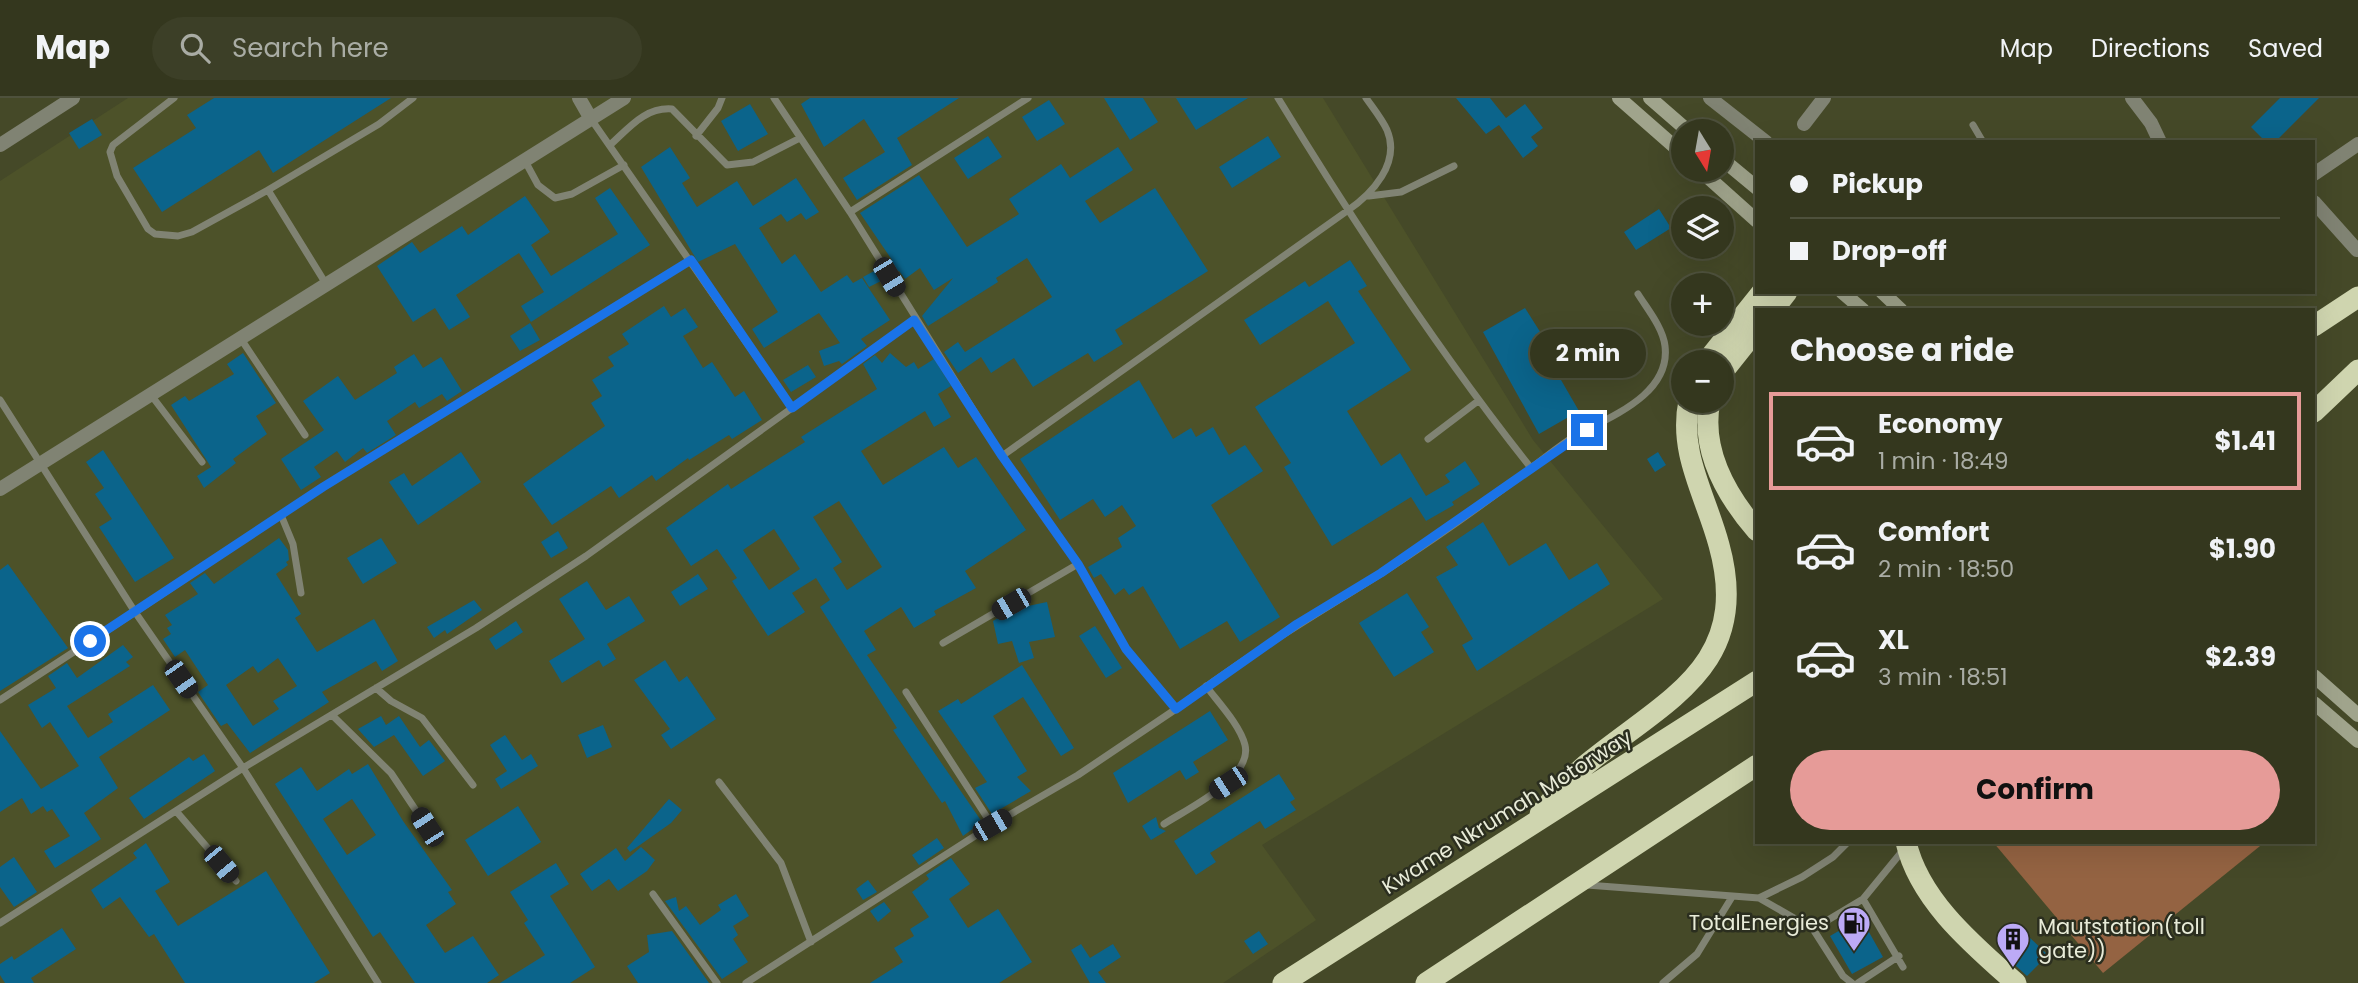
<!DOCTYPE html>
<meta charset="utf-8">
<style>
body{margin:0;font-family:Poppins,sans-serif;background:#3c3f27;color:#f1f3f6;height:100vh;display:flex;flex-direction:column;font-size:26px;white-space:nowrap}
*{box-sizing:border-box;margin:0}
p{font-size:23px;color:#a9aca4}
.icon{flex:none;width:38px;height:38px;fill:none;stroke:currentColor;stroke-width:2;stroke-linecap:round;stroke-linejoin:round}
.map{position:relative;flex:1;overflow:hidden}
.drawer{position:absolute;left:1755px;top:210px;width:560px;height:536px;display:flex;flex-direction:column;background:#34371e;border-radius:0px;box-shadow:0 7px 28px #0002,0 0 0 2px #4e513c}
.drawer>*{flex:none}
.guide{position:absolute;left:1755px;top:42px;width:560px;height:154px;border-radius:0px;box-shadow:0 7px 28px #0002,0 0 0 2px #4e513c;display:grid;align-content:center;height:154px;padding:0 35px;background:#34371e}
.needle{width:46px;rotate:169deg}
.tools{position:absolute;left:1671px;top:21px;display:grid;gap:14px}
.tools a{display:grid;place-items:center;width:63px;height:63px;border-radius:50%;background:#34371e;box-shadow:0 7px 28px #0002,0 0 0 2px #4e513c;font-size:35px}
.end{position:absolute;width:32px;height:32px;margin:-16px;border:9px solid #1a73e8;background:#fff;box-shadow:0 0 0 4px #fff}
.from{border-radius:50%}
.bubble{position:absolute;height:49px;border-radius:24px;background:#34371e;box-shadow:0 7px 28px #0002,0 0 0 2px #4e513c;font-size:23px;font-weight:700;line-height:49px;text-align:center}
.car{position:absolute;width:21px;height:42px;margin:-21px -10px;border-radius:9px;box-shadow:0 0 5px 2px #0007;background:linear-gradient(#222 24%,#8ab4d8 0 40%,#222 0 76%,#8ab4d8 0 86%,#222 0)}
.guide b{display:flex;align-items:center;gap:24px;height:66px;font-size:26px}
.guide b+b{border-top:2px solid #4e513c}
.guide i{width:18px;height:18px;background:#f1f3f6}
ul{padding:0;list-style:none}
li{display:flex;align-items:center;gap:21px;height:98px;margin:0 14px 10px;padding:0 21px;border:4px solid transparent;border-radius:0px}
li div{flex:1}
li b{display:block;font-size:26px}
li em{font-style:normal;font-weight:700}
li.on{border-color:#e69b98}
li>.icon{width:63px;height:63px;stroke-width:1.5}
h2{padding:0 35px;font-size:32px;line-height:84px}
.button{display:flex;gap:14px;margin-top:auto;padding:14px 35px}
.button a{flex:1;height:80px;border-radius:42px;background:#e69b98;color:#111;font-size:28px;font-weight:700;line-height:80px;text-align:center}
header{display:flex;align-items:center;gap:42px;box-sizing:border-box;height:98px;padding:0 35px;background:#34371e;border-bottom:2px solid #4e513c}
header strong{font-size:33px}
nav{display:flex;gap:38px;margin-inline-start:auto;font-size:24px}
.search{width:490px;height:63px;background:#3c3f27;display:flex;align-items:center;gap:18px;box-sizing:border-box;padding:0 24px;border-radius:38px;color:#a9aca4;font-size:26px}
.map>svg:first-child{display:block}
.built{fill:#4d5229}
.green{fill:#946342}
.building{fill:#0b648b;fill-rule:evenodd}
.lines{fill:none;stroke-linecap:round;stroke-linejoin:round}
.lane{stroke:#808373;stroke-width:7}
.street{stroke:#808373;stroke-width:14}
.secondary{stroke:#a0a48c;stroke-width:14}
.highway{stroke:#cfd5af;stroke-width:21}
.route{stroke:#1a73e8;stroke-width:9}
.labels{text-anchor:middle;stroke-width:5;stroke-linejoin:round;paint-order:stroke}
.street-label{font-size:21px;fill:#e8ebd8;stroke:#2b2e1f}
.poi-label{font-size:21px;fill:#e8ebd8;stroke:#2b2e1f;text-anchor:end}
</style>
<header>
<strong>Map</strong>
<div class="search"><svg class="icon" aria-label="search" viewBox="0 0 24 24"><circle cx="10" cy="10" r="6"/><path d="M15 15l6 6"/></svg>Search here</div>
<nav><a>Map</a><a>Directions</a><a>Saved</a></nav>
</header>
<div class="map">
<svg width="2358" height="885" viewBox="0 0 2358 885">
<rect width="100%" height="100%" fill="#454928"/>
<!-- built -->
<path class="built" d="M128,0H1323L1533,342L1663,501L1262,747L1316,822L1223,885H0V83Z"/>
<!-- green -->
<path class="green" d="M1993,744H2265L2103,875Z"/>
<!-- building -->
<path class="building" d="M214,0H391L273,75L259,52L162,114L133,70L196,30L187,17Z
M810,0H959L897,40L912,67L857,102L843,80L885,54L864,21L824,49L801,6Z
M1104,0H1143L1158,24L1130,42Z
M1176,0H1248L1196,32Z
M1456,0H1490L1506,20L1525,6L1543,30L1531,39L1538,48L1523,60L1499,27L1486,36Z
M2280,0H2319L2275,44H2266L2251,29Z
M1049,2L1065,26L1037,43L1022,19Z
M750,6L768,36L738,53L721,23Z
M92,21L102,37L79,51L69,35Z
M988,38L1002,59L968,81L954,60Z
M1268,38L1281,59L1232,90L1219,69Z
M670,49L690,80L682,85L697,109L737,83L753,108L796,80L819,114L806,122L801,115L787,124L781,116L759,130L782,166L795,156L821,194L847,177L853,185L862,180L890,222L861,241L867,248L842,266L839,263L824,268L819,253L840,245L819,215L764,250L752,231L778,214L735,146L698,164L641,69Z
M1118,49L1133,72L1085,103L1100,125L1155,90L1208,173L1115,232L1123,246L1094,264L1088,255L1033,289L1014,260L991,275L981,259L958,275L944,254L958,244L965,254L1052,199L1027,160L996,180L998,184L928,228L922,218L953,180L934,192L920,170L905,181L899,173L895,175L889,164L892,162L860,115L919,77L967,149L1019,116L1009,101L1061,66L1070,80Z
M610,90L650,147L531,224L521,208L544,194L519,155L456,197L470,219L449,232L435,210L413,224L377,168L412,144L420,155L462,128L468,137L525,98L550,134L531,147L551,178L618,136L595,100Z
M1659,111L1671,130L1636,152L1624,134Z
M1350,162L1367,188L1358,193L1411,272L1347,313L1381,368L1400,355L1426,398L1450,384L1445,377L1465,363L1480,386L1452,404L1454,407L1426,423L1411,399L1332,448L1284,369L1291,365L1255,309L1355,245L1328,203L1260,247L1244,222L1305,183L1309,189Z
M878,171L885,181L869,189L863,179Z
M664,208L671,219L685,210L698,229L683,238L703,270L712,264L735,299L744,293L762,322L732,341L729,337L689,362L688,360L656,383L652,377L619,400L611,388L552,427L523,386L605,328L591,305L602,298L592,282L614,268L608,259L629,246L622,236Z
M1525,210L1544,240L1539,244L1579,313L1539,336L1483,234Z
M530,225L540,242L520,253L510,238Z
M243,255L276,305L256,318L267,336L233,361L236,365L204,390L197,378L211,369L171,307L185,298L189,303L234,276L227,266Z
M890,255L906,269L914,264L918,271L934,261L951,288L938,296L951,319L934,329L925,313L861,353L883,387L944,349L958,370L976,359L1026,432L965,473L976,490L934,513L936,517L914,530L901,509L864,533L876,552L867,557L982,724L963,738L945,703L942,705L893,632L897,630L820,509L830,502L816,480L792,495L805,514L768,538L732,483L737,480L717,451L691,468L666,430L728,386L731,391L805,344L801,339L877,291L863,266L875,257L882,265ZM839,403L882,469L847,492L833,470L842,464L813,419ZM774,431L800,471L769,492L743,452Z
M414,256L423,270L441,259L462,293L447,303L442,296L419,310L415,304L387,323L396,337L367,355L363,350L345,364L337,353L314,369L321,379L301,392L281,361L324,332L303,303L338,278L355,302L397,275L394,269Z
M808,267L816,279L791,294L783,282Z
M1139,282L1173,341L1191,330L1196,339L1213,329L1229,357L1245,347L1263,373L1211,407L1280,519L1240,544L1227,523L1180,551L1143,488L1129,497L1124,490L1115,497L1101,476L1094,480L1088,469L1122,449L1118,440L1136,428L1122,407L1105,419L1093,401L1060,422L1020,361Z
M103,352L174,460L135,484L99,429L112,421L95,396L104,390L86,364Z
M461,354L481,384L418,427L389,384L404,375L412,388Z
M1658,354L1666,367L1655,374L1647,361Z
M1483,424L1509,468L1546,445L1569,482L1597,465L1610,486L1477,573L1462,547L1473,541L1436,479L1458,467L1446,449Z
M558,433L568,450L551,460L541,444Z
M279,440L288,452L289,462L286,464L288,467L276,476L301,516L295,520L317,554L374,521L398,563L382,573L376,563L322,594L329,604L250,655L227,625L221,628L198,594L208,587L185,552L175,559L163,541L171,536L167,530L172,527L165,517L198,496L190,485L205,475L214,486ZM278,560L297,588L273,603L279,611L253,628L226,587L253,568L258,575Z
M381,440L397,465L363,486L347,460Z
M8,466L68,550L0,593V472Z
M698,476L708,491L680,508L671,494Z
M587,483L606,512L629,498L645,523L607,546L616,561L603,569L599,562L562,585L549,563L585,541L559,501Z
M1407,495L1429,529L1421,534L1434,554L1394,579L1359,525Z
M474,502L482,512L447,536L445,532L434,540L427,529Z
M1047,504L1055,539L1029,544L1034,560L1019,565L1012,543L998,546L993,523L1013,511Z
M516,523L523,534L496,552L489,541Z
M1095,528L1122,570L1106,580L1079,538Z
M123,547L133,559L126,564L130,568L67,608L88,640L113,624L108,616L153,587L170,612L99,659L118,690L84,715L101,741L55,770L44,753L70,738L52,711L47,714L43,708L31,716L22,700L0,714V633L41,691L79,668L50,624L42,630L28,607L56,590L48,578L67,565L77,580Z
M665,562L679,584L687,578L716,621L671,651L661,637L670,631L634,582Z
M1022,567L1074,650L1061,658L1023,599L993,618L1027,673L1017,679L1031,693L992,716L975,690L987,684L938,613L958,601L961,606Z
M1210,613L1228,642L1193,664L1199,674L1186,682L1180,672L1128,705L1113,675Z
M381,618L386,627L399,618L420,649L429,642L445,663L423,678L394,637L374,649L358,631Z
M603,627L612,649L587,660L578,637Z
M505,637L522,662L531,656L538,668L501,691L495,681L507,673L490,647Z
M204,656L215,673L144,721L129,700L189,659L193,663Z
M368,666L403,723L452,792L448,794L456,806L426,827L445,855L473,838L499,877L487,885H415L380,834L373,839L275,686L301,669L317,693L349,671L352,676ZM352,701L376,737L347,757L323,721Z
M1279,676L1295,701L1290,704L1296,712L1265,731L1260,723L1210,755L1216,764L1196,777L1174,743Z
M669,701L682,712L671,725L630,754L627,750Z
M518,708L541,744L488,778L465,742Z
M1156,719L1159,730L1166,733L1151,742L1142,728Z
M937,740L944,750L919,767L912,757Z
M146,745L170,784L155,793L178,828L266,773L330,875L314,885H185L154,836L149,839L120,799L103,811L91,792L137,760L133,755Z
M641,749L655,762L647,773L618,793L609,781L592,793L580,776L616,750L625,763Z
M14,759L37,794L14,809L0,789V769Z
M951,760L970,786L949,801L968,830L998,811L1032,864L999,885H870L903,864L894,850L914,838L910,831L929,819L912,794L929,781L926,777Z
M556,765L569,786L550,798L595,869L570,885H500L545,857L524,825L528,822L510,794Z
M868,782L877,794L863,802L856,791Z
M736,796L749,818L733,828L738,837L733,841L748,864L722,881L665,803L676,799L679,813L686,808L700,827L721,812L718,807Z
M884,804L891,813L878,824L870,813Z
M1861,820L1883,859L1852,876L1830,838Z
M62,830L76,851L31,880L34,885H5L0,877V866L12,858L14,862Z
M672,833L709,885H638L627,868L649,854L647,837Z
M1259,833L1268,846L1253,856L1244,843Z
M2026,836L2048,857L2027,878L2005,858Z
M1081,846L1090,860L1113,846L1121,859L1098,874L1106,885H1090L1071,852Z"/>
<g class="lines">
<!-- lane -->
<path class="lane" d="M174,0L113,47L110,54L117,78L148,131L155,136L178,138L192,134L268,92L379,26L413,0
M774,0L850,114L1002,358
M1278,0C1356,128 1438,253 1531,370C1483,407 1433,442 1382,475C1312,519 1242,560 1176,611L1126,551L1078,466L1002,358L1347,113C1372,96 1401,65 1387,32C1382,21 1373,10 1366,0
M591,21L792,310L914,222
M1973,27L1983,44
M696,38L718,10L722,0
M610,47C629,30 645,9 672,11L727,67L753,64L800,40
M525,63L538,87L555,100L572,96L624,67
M268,92L326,186
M1369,98L1401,94L1454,68
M850,114L1028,0
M241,241L305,337
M151,297L202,364
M0,302L135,514L323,389L691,162
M1428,341L1478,303
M1531,370C1546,359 1560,347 1575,338C1609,319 1671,297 1665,248C1663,230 1648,212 1638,196
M281,417L293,446L301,495
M943,545L1078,466
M376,590L391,603L422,620L473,687
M906,594L992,727
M0,602L135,514L243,670L378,885
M332,617L391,675L427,729
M719,684L781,765L811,844
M176,713L236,783
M1164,726C1187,711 1253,680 1245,647C1240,627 1218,604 1206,588
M1587,787L1759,800L1802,779L1833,759L1848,744
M653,796L717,885
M1759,800L1813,831L1863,801L1904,751
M1863,801L1903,869
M0,825L243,670L476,530L586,458L792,310
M1813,831L1843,878L1852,885
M746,885L992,727L1078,677L1176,611
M1663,885L1697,856L1732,799
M1858,885L1899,858"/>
<!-- street -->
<path class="street" d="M579,0L591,21
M1710,0L1766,44
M2132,0L2151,25L2160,44
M1804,26L1824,0
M0,47L73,0
M2314,76L2358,46
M2314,104L2357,152
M0,391L624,0"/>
<!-- secondary -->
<path class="secondary" d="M1619,0L1684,57
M1650,0L1688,33
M1722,61L1757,90
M1700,72L1757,123
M1842,194L1863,212
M1882,194L1901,212
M2314,578L2358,617
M2314,605L2358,643"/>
<!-- highway -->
<path class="highway" d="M1773,212L1787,194
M2314,228L2358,199
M1706,264L1762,194
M1722,275L1757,231
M1710,303C1700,352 1726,397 1757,433
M2314,314L2358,272
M1540,716C1556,697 1572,677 1592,662C1669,600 1752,566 1719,447C1706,398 1678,355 1689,303
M1906,744C1919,802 1973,847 2016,885
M1283,885L1757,583
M1426,885L1757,667"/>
</g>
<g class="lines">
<!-- route -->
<path class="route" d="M90,543L323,389L691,162L792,310L914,222L1002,358L1078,466L1126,551L1176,611L1297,526L1381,475L1587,332"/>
</g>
<!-- icons -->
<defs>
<symbol id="fuel-pin" viewBox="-11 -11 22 30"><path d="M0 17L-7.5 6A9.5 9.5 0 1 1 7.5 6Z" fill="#bcaaf6" stroke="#2b2e1f"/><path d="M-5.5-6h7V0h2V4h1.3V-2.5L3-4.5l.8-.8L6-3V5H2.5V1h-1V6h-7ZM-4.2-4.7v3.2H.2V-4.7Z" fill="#111"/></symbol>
<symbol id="building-pin" viewBox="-11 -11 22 30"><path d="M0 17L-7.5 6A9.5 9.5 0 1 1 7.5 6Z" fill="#bcaaf6" stroke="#2b2e1f"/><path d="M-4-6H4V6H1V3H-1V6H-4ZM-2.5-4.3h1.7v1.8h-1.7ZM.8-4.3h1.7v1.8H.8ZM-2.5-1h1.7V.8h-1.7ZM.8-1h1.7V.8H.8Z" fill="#111"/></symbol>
</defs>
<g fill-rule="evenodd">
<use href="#fuel-pin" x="1835" y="806" width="38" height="52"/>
<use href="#building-pin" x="1994" y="822" width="38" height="52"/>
</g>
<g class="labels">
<!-- street labels -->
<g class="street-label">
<text transform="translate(1507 714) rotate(-32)" y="7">Kwame Nkrumah Motorway</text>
</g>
<!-- poi labels -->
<g class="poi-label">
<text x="1829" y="832">TotalEnergies</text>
<text x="2038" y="836" text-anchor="start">Mautstation(toll<tspan x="2038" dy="24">gate))</tspan></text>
</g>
</g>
</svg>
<div class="tools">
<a><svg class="needle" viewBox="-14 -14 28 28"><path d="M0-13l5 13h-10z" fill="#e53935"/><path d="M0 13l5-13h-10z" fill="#a9aca4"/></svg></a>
<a><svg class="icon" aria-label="layers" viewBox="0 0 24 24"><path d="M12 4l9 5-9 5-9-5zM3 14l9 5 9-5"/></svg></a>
<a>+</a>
<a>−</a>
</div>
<i class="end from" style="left:90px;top:543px"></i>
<i class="end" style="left:1587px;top:332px"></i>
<div class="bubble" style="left:1530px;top:231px;width:116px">2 min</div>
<i class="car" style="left:889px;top:179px;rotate:149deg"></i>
<i class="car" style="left:1011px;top:506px;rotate:240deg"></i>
<i class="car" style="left:181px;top:581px;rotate:145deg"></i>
<i class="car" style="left:1228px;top:685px;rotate:237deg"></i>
<i class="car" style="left:992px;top:727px;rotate:60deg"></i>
<i class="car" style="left:427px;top:729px;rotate:327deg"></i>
<i class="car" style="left:221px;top:766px;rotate:140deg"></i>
<div class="guide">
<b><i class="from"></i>Pickup</b>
<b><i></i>Drop-off</b>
</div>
<section class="drawer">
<h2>Choose a ride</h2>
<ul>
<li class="on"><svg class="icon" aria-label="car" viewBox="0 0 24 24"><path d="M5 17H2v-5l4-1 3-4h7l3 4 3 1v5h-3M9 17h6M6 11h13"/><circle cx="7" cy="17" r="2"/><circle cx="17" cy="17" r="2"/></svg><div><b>Economy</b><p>1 min · 18:49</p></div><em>$1.41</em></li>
<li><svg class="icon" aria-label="car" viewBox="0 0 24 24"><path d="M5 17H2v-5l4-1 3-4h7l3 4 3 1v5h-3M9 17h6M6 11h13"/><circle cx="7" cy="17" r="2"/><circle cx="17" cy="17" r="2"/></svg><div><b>Comfort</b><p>2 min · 18:50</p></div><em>$1.90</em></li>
<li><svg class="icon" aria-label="car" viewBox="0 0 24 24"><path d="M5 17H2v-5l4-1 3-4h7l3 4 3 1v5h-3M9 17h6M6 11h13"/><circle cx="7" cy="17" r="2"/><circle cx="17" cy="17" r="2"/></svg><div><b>XL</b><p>3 min · 18:51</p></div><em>$2.39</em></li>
</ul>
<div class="button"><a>Confirm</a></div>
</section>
</div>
